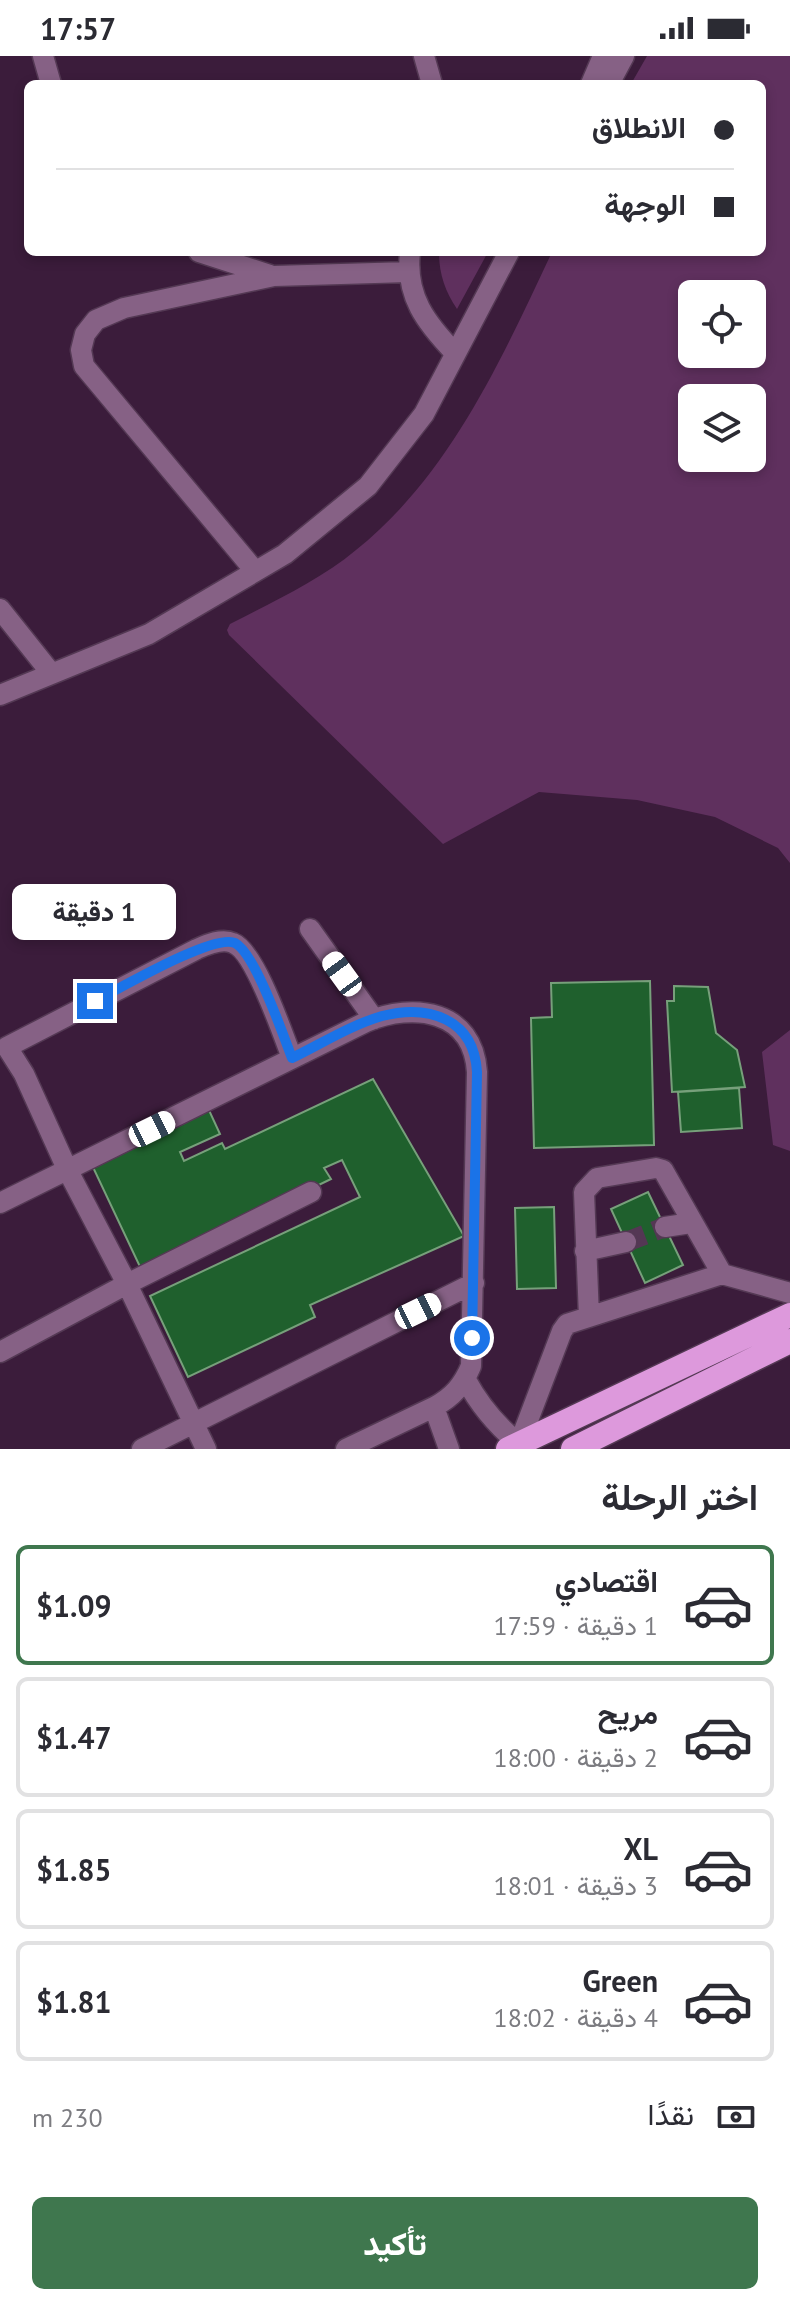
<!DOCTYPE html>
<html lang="ar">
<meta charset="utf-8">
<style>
body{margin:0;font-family:"PT Sans",Vazirmatn,sans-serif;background:#f2f2f3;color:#2b2b33;direction:rtl;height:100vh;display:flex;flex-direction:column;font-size:30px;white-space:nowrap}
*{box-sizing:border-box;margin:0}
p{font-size:26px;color:#7c7c81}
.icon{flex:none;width:44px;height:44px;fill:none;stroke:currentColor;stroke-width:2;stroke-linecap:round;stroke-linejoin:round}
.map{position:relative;height:1393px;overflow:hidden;direction:ltr}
.details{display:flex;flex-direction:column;background:#fff;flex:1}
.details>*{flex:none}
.banner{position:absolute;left:24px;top:24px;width:742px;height:176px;border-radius:12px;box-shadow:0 4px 12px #0003;direction:rtl;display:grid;align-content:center;height:176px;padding:0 32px;background:#fff}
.tools{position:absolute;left:678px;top:224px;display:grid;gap:16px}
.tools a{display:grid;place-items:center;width:88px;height:88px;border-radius:12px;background:#fff;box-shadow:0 4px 12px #0003;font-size:40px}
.end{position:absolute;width:36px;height:36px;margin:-18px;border:10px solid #1a73e8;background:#fff;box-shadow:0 0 0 4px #fff}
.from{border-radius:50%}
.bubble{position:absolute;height:56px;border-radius:12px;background:#fff;box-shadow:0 4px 12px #0003;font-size:26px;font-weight:800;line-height:56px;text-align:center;direction:rtl}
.car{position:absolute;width:24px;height:48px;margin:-24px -12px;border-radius:10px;box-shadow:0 0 6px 2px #0007;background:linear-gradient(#fff 24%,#345 0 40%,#fff 0 76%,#345 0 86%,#fff 0)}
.banner b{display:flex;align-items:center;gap:28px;height:76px;font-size:30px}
.banner b+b{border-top:2px solid #e1e1e2}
.banner i{width:20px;height:20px;background:#2b2b33}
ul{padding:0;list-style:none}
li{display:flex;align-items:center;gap:24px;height:120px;margin:0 16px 12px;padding:0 16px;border:4px solid #e1e1e2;border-radius:12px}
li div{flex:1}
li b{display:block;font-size:30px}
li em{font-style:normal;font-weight:800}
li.current{border-color:#3f774e}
li>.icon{width:72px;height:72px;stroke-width:1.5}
h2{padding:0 32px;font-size:36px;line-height:96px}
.pay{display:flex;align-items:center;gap:20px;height:88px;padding:0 32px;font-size:30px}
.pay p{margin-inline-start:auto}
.button{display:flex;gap:16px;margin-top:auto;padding:16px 32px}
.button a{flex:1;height:92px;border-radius:12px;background:#3f774e;color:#fff;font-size:32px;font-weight:800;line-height:92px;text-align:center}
.status{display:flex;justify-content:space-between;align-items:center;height:56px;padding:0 40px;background:#fff;direction:ltr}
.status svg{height:22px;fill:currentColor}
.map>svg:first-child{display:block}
.green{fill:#5f305e;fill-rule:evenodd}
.building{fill:#1f602d;stroke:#77a07b;stroke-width:2}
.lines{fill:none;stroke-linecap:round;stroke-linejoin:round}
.minor-tunnel{stroke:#543754;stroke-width:20;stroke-dasharray:20 10;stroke-linecap:butt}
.minor-casing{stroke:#543954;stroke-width:23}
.highway-casing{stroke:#543954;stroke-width:27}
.minor{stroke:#866185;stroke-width:20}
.highway{stroke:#dd99dc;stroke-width:24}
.route{stroke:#1a73e8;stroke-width:10}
</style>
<div class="status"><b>17:57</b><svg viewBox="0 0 49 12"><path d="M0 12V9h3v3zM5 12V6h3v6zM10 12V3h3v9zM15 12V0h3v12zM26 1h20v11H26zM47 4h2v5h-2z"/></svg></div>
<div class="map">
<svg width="790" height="1393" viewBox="0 0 790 1393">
<rect width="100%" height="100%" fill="#3b1c3b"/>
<!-- green -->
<path class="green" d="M647,0H790V807L778,792L715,761L637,744L539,736L443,788L229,579L227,574L230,568C272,546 319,525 356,494C450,419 502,302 552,196H762V28H631ZM692,238H752V298H692ZM692,342H752V402H692Z
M439,196H488L457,253C445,235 439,218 439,196Z
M790,974V1095L773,1089L762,996Z"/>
<!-- building -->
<path class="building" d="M650,925L654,1089L534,1092L531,962L552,961L551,927Z
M674,930L708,931L716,977L737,994L745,1031L672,1036L667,945H674Z
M373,1023L464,1180L310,1249L315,1261L188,1321L150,1240L360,1141L342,1104L324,1112L331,1123L142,1215L91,1107L208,1052L220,1078L180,1096L184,1105L222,1087L225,1093Z
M739,1032L742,1072L681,1076L678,1036Z
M648,1136L683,1209L645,1227L611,1153Z
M554,1151L556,1232L517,1233L515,1152Z"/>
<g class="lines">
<!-- minor-tunnel -->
<path class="minor-tunnel" d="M626,1186L665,1171"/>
<defs>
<path id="minor" d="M43,0L51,28
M424,0L432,28
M591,28L603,0
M609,28L624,0
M199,196L270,219
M410,196C405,240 426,267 455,297
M255,515L84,310L81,294L85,278L96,264L124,252L274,220L408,216
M0,553L51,617
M0,639L149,578L285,498L368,430L424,358L509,196
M310,873L374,963
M0,1147L366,966C414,946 473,954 477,1016L471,1310C463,1329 453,1341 434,1351L449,1393
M665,1171L691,1167
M585,1195L626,1186
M589,1261L584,1136L597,1122L656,1112L663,1114L722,1218
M0,1296L127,1228L311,1136
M466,1324C480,1350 496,1369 519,1388L562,1275L567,1268L722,1218L790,1237
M142,1393L474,1227
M206,1393L127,1228L68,1115L24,1018L7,991L197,893C208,888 222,882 233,887C255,895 283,979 292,1002
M346,1393L434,1351"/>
<path id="highway" d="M508,1393L790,1259
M573,1393L790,1285"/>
</defs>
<!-- minor casing -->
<use href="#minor" class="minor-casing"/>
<!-- highway casing -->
<use href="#highway" class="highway-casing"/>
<!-- minor -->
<use href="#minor" class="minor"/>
<!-- highway -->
<use href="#highway" class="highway"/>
</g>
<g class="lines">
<!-- route -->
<path class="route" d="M95,945C119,933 214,877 235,887C255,897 283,979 292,1002C321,988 351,969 382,960C429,948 474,963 477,1016L472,1282"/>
</g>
</svg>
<div class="tools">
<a><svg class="icon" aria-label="locate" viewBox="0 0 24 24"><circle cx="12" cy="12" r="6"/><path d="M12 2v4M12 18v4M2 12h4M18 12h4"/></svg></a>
<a><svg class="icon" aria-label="layers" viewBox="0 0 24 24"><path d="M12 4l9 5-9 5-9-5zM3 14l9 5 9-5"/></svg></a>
</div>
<i class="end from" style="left:472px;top:1282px"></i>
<i class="end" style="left:95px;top:945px"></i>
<div class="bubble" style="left:12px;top:828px;width:164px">1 دقيقة</div>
<i class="car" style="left:342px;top:918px;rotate:324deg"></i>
<i class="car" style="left:152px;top:1073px;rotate:64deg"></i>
<i class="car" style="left:418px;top:1255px;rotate:64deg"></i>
<div class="banner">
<b><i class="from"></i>الانطلاق</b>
<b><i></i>الوجهة</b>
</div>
</div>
<section class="details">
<h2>اختر الرحلة</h2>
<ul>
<li class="current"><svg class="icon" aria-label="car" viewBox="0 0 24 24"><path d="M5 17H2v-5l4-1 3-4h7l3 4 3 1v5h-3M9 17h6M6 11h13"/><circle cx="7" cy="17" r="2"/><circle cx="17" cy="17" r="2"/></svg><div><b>اقتصادي</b><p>1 دقيقة · 17:59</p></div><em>$1.09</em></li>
<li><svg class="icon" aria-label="car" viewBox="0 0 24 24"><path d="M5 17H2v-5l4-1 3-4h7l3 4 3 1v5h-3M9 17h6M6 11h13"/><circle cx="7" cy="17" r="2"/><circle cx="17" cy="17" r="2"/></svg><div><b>مريح</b><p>2 دقيقة · 18:00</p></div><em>$1.47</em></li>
<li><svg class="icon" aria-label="car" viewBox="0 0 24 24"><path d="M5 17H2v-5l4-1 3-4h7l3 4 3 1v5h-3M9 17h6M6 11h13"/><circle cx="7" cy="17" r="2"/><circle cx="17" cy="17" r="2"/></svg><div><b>XL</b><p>3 دقيقة · 18:01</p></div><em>$1.85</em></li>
<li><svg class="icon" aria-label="car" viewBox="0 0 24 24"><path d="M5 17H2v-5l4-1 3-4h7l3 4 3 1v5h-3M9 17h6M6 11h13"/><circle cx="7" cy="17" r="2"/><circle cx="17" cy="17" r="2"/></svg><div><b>Green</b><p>4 دقيقة · 18:02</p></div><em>$1.81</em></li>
</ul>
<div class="pay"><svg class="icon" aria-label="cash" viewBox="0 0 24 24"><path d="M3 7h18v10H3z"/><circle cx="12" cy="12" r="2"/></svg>نقدًا<p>230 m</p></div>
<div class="button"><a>تأكيد</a></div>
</section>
